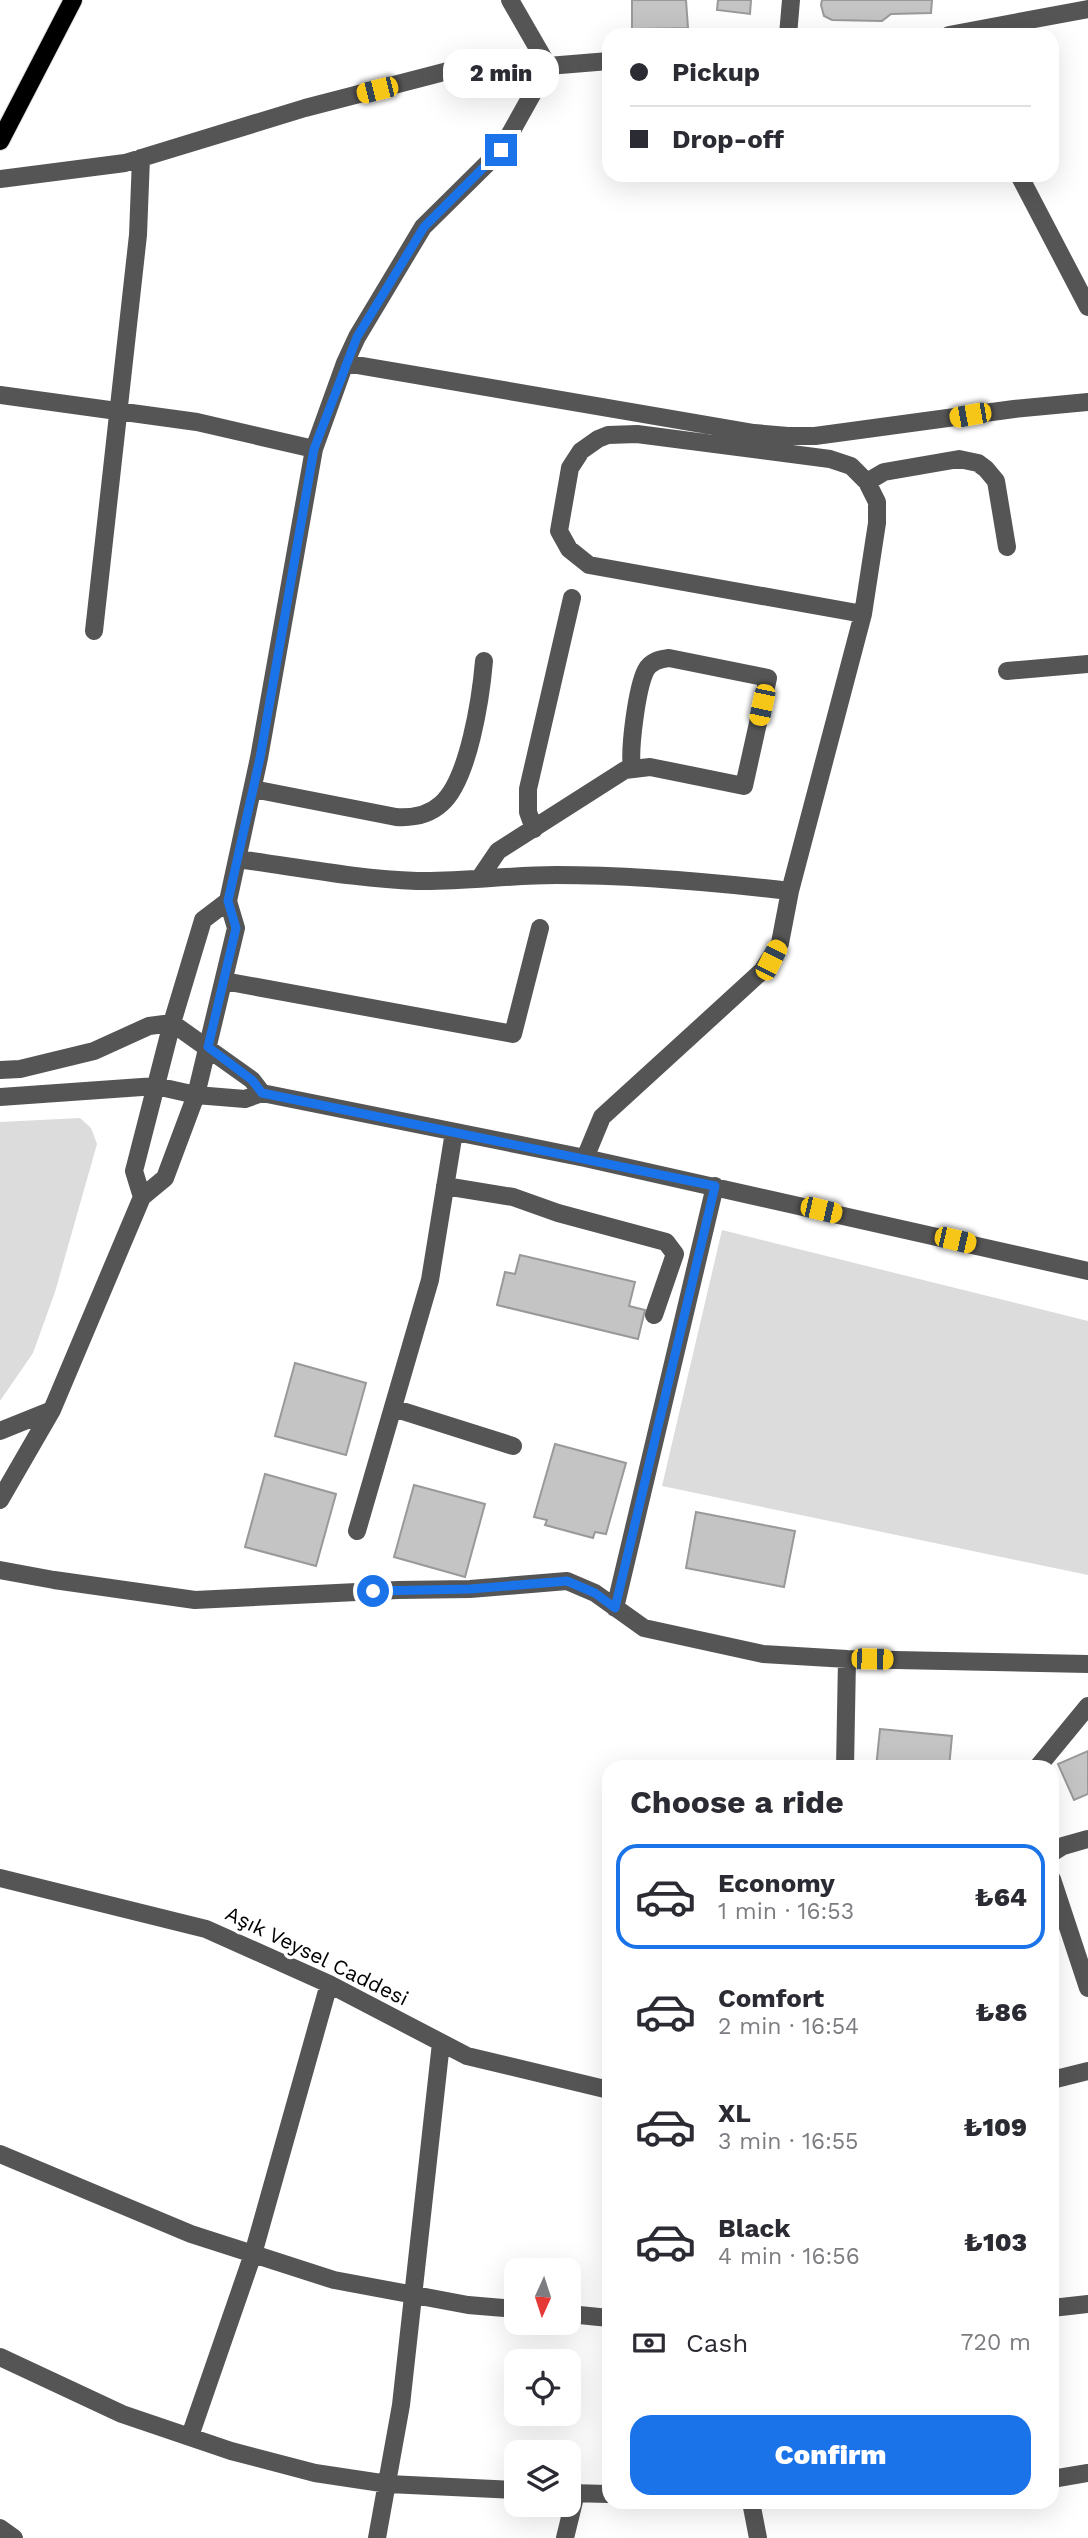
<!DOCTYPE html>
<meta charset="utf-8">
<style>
body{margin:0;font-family:"Work Sans",sans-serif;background:#f7f7f7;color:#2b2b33;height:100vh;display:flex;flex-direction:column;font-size:26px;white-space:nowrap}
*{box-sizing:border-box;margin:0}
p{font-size:23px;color:#7c7c81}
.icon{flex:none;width:38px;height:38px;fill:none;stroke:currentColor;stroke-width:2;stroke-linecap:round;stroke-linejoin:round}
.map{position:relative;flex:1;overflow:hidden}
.side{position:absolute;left:602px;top:1760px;width:457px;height:749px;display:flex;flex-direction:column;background:#fff;border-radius:21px;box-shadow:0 7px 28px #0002}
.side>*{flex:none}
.banner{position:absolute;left:602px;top:28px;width:457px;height:154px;border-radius:21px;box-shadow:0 7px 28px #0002;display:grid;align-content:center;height:154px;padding:0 28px;background:#fff}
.needle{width:46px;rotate:183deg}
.tools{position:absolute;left:504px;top:2258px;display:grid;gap:14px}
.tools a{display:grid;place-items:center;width:77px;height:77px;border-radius:14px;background:#fff;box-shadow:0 7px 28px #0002;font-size:35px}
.end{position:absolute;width:32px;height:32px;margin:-16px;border:9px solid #1a73e8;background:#fff;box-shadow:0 0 0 4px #fff}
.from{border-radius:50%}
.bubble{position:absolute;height:49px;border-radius:21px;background:#fff;box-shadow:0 7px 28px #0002;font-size:23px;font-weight:800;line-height:49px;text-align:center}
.car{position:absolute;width:21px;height:42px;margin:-21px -10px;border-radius:9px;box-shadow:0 0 5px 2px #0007;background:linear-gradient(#f5c518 24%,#345 0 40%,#f5c518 0 76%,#345 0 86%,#f5c518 0)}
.banner b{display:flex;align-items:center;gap:24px;height:66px;font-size:26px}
.banner b+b{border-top:2px solid #e1e1e2}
.banner i{width:18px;height:18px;background:#2b2b33}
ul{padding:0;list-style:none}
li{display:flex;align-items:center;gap:21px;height:105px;margin:0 14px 10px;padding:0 14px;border:4px solid transparent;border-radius:21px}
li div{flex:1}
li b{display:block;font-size:26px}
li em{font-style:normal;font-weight:800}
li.selected{border-color:#1a73e8}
li>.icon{width:63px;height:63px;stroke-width:1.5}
h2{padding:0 28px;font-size:32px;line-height:84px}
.pay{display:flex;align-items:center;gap:18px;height:77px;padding:0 28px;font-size:26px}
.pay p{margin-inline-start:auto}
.cta{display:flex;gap:14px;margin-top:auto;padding:14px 28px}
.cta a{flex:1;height:80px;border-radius:21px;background:#1a73e8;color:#fff;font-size:28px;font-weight:800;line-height:80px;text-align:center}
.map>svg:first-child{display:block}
.green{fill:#dcdcdc}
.building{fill:#c4c4c4;stroke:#999;stroke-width:2}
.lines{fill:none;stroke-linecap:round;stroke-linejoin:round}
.major-casing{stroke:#dbdbdb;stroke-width:20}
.minor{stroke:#555;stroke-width:18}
.major{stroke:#000;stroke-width:18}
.route{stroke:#1a73e8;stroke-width:9}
.labels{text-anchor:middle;stroke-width:7;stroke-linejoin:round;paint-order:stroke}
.street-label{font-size:21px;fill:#000;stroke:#fff}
</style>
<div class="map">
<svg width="1088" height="2538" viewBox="0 0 1088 2538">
<rect width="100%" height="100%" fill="#fff"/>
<!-- green -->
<path class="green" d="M80,1118L91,1128L97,1144L55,1292L33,1353L0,1401V1122Z
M722,1230L1088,1321V1575L662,1486Z"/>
<!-- building -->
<path class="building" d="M632,0H686L688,28L632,29Z
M718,0H751L750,14L717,10Z
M822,0H932L931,13L891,14L882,21L832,20L824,16L821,5Z
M520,1255L635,1282L629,1306L645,1310L638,1339L497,1305L505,1272L515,1274Z
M295,1363L366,1383L346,1455L275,1436Z
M555,1444L626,1463L606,1534L595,1532L593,1538L545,1525L547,1520L534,1517Z
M265,1474L336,1494L316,1566L245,1547Z
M414,1485L485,1504L465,1577L394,1557Z
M696,1512L795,1531L784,1587L686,1568Z
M880,1729L952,1736L949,1768H876Z
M1088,1751V1794L1074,1800L1058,1764Z"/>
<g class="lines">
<defs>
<path id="major" d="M0,141L73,0"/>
</defs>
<!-- major casing -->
<use href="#major" class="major-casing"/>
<!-- minor -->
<path class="minor" d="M788,35L791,0
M949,35L1088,9
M1019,175L1088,307
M0,179L125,163L305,108L475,64L548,66L609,61
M345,363L754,433L788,436H815L1014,409L1088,402
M0,395L197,422L314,449
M867,482L884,472L959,459L978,463L986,469L996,481L1007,547
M94,631L138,235L141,158
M1007,671L1088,664
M253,789L396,817C412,818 428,816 441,804C469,780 481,696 484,661
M534,829L528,812V789L572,598
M237,859C297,867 357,879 417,881C464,882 509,875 556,875C634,875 712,882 790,891
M479,879L498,851L625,770L650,767L744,786L768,678L669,658C660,659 651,661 646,670C637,687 629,749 632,768
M224,981L513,1034L540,928
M0,1070L20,1069L94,1051L149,1026L172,1023L252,1080L262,1093
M0,1097L156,1086L196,1095L245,1099L262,1093L585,1158L1088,1271
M585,1158L602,1117L762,971L780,943L790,891L863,614L877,523V502L867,482L851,466L830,459L637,434L608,435L598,439L581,451L570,468L559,531L569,549L589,565L863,614
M445,1186L513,1197L558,1213L666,1242L675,1254L654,1315
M142,1197L134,1171L172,1023L203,920L228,901
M393,1408L513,1446
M0,1431L52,1410
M0,1500L52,1410L142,1197L165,1178L196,1095L236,928L228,901L259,758L314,449L345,363L357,337L423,227L501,150L548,66L510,0
M357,1531L430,1280L454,1132
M0,1570L54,1580L195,1600L398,1590L470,1589L567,1581L595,1593L644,1628L763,1654L847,1659L1088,1664
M615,1608L715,1186
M845,1768L847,1659
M1037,1768L1088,1706
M1052,1853L1063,1846L1088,1839
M0,1878L206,1929L329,1984L467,2056L609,2090
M1052,1879L1088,1988
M1052,2080L1088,2071
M0,2154L191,2234L334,2280L468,2305L516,2309
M1052,2308L1088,2304
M569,2314L609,2318
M0,2357L122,2414L231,2451L315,2473L388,2484L516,2490
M190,2436L253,2254L329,1984
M1052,2479L1088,2473
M569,2493L609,2494
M751,2502L758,2538
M0,2528L14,2538
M377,2538L401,2405L441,2043
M565,2538L576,2493"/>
<!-- major -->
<use href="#major" class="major"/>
</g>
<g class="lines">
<!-- route -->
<path class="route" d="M373,1591L470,1589L567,1581L595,1593L615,1608L715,1186L262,1093L252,1080L208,1047L236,928L228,901L260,758L314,449L357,337L424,227L501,150"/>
</g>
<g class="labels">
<!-- street labels -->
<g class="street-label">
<text transform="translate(317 1956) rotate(26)" y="7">Aşık Veysel Caddesi</text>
</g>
</g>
</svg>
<div class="tools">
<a><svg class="needle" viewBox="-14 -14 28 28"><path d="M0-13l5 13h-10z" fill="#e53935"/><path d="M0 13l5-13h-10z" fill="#7c7c81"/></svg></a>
<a><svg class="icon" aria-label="locate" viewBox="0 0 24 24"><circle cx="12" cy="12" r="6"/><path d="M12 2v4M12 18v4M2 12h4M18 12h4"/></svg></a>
<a><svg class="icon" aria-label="layers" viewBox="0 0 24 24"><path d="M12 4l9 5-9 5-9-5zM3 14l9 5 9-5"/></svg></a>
</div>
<i class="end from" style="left:373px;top:1591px"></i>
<i class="end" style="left:501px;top:150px"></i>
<div class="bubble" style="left:443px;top:49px;width:116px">2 min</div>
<i class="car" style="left:377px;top:90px;rotate:256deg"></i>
<i class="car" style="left:970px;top:415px;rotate:260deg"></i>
<i class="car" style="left:762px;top:705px;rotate:192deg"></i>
<i class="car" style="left:771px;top:960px;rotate:27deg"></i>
<i class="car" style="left:821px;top:1210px;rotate:103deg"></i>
<i class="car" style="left:955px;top:1240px;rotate:103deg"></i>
<i class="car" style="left:872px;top:1659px;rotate:91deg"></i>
<div class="banner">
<b><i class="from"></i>Pickup</b>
<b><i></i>Drop-off</b>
</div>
<section class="side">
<h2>Choose a ride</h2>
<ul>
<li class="selected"><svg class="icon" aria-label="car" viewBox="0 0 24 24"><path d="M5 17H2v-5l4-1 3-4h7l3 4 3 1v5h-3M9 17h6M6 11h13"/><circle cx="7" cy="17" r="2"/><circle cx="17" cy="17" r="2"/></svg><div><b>Economy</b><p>1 min · 16:53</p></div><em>₺64</em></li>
<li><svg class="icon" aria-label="car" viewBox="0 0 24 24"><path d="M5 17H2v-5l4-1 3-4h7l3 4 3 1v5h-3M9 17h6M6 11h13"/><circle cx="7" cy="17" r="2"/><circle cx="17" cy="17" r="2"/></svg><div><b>Comfort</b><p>2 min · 16:54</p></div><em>₺86</em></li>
<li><svg class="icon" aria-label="car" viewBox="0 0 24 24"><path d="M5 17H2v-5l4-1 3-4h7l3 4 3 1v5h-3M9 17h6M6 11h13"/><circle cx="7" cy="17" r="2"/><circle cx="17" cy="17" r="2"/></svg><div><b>XL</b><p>3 min · 16:55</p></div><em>₺109</em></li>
<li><svg class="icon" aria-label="car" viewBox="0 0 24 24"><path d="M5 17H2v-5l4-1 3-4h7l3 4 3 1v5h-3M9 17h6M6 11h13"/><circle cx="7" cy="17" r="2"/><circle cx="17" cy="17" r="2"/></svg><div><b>Black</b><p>4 min · 16:56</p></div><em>₺103</em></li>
</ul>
<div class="pay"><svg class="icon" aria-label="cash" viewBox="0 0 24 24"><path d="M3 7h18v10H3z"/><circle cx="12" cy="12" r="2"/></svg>Cash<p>720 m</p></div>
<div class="cta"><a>Confirm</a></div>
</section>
</div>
